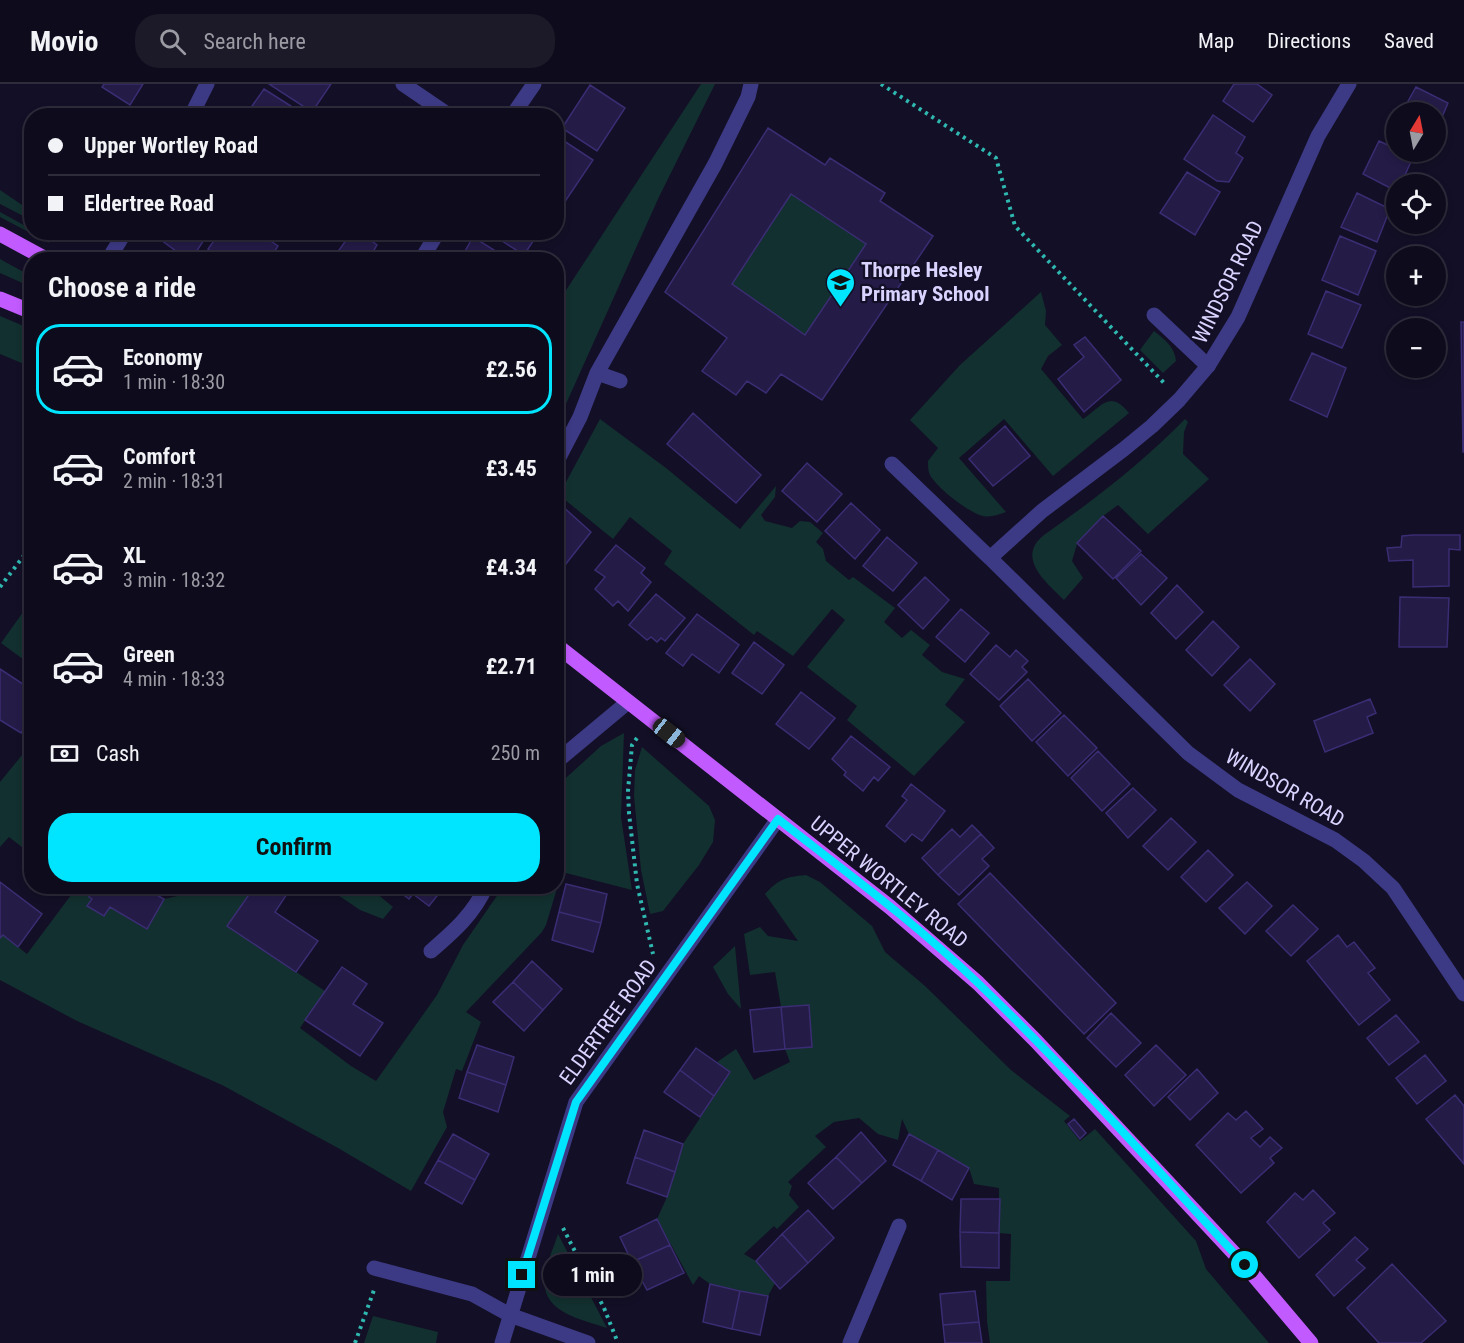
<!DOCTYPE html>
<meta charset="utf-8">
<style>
body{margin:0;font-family:"Roboto Condensed",sans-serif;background:#1c1929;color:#f1f3f6;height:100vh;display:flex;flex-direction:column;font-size:22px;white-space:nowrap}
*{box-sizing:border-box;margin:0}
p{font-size:20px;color:#9b9ba3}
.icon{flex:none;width:33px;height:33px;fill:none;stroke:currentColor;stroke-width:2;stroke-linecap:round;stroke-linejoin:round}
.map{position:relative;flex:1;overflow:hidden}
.side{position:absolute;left:24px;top:168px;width:540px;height:642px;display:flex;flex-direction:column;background:#0e0b1c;border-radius:24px;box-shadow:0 3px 9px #0003,0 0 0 2px #2e2b3b}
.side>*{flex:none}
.guide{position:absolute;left:24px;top:24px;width:540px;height:132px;border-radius:24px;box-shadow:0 3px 9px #0003,0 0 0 2px #2e2b3b;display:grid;align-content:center;height:132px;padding:0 24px;background:#0e0b1c}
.needle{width:39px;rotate:10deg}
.buttons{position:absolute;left:1386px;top:18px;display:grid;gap:12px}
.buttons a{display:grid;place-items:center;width:60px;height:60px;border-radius:50%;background:#0e0b1c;box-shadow:0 3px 9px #0003,0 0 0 2px #2e2b3b;font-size:30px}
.end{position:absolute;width:27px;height:27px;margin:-14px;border:8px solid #00e5ff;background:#111;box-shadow:0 0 0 3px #111}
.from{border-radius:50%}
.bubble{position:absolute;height:42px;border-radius:21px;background:#0e0b1c;box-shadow:0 3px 9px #0003,0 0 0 2px #2e2b3b;font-size:20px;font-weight:700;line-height:42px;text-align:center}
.car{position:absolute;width:18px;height:36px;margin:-18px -9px;border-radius:8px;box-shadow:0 0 4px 2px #0007;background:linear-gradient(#222 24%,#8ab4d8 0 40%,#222 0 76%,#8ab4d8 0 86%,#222 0)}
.guide b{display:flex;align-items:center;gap:21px;height:57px;font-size:22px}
.guide b+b{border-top:2px solid #2e2b3b}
.guide i{width:15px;height:15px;background:#f1f3f6}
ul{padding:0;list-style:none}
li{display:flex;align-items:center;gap:18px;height:90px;margin:0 12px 9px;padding:0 12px;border:3px solid transparent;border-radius:24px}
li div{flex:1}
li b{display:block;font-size:22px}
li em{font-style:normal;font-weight:700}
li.selected{border-color:#00e5ff}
li>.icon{width:54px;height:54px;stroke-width:1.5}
h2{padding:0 24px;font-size:27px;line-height:72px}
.pay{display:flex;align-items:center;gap:15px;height:66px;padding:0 24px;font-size:22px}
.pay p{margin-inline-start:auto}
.action{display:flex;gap:12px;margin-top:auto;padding:12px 24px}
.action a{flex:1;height:69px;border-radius:24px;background:#00e5ff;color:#111;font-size:24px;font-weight:700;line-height:69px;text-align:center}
header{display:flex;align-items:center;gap:36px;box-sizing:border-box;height:84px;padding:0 30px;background:#0e0b1c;border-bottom:2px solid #2e2b3b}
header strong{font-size:28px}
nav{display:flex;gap:33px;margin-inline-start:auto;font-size:21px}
.search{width:420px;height:54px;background:#1c1929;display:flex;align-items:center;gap:15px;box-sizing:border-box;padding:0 21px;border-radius:24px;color:#9b9ba3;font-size:22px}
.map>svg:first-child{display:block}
.green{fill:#12302f}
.building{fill:#241b47;stroke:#3b2d73;stroke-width:1.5;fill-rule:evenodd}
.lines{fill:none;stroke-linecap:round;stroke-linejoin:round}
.path{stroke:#2fb8b0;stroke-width:4;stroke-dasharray:3 4.5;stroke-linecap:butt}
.lane{stroke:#3d3a85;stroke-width:15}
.street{stroke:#3d3a85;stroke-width:15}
.primary{stroke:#c25bff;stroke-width:15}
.route{stroke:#00e5ff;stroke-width:8}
.labels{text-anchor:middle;stroke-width:4.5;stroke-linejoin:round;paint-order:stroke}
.poi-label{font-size:21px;font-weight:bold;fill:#d9d4ff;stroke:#130f26;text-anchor:start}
.street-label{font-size:21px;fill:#d9d4ff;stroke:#130f26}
</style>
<header>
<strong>Movio</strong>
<div class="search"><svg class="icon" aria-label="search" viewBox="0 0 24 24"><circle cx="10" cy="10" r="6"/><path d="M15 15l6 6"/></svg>Search here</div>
<nav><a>Map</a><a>Directions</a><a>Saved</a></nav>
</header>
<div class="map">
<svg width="1464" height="1259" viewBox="0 0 1464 1259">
<rect width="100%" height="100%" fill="#130f26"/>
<!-- green -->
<path class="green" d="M701,0H715L658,115L557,340V220Z
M0,106L31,127V136L0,120Z
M791,110L866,160L805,251L732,200Z
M0,128L31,145L32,148C38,148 49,151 49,159L0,133Z
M0,175L29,191L31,200L27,201L0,189Z
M1041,208L1046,227L1045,241L1062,261L1048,272L1041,285L1083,335C1102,322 1110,305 1129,329L1053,392L1004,335L959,374L1006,428C999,430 991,434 983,432C969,429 937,404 930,391C928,387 928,382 928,377L938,364L910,336L960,281Z
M0,232L31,245V283L0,270Z
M1154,247C1164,255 1175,263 1176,277L1163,289L1140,266Z
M600,335L666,384L740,445L776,402L775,413L761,431L765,437L792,444L800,437L810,438L823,449L816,458L823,465L826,477L849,496L853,493L895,524L884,538L902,554L911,546L930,561L922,571L942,588L965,595L945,621L965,638L914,692L847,636L857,622L807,583L845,536L832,525L793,572L757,547L754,551L664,480L672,467L630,433L613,455L559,411Z
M1185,335L1188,338L1184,348L1183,370L1209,395L1148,450L1118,421L1103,432L1077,460L1072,477L1083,494L1064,516C1047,499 1015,474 1044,451C1094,416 1142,379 1185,335Z
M31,517V581L1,559Z
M624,649L621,733L632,806L562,788L546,841L542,848L466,928L481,938L462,987L456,985L443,1028L447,1043L411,1107L338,1064L222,1001L77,937L0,896V854L3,851L27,870L77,803H96L89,812L92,815L87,822L103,832L110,823L146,845L164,815L182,811L191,803H255L227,842L325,907L300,944L351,982L376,997L437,911L463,861L503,803L556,802L557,702L601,662Z
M31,660V770L9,753L0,763V698Z
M642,663L709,722L715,736L713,758L699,781L663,827L650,830L641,786L634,712L635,686Z
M806,791L820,798L872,842L885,868L925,902L1011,986L1070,1032L1064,1037L1080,1057L1095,1045L1196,1157L1206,1185L1269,1259H990L987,1237L986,1197H1010L1011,1150L999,1149V1104L974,1100L969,1084L909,1050L902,1035L898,1056L878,1050L859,1034L834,1038L815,1052L826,1063L788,1098L792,1102L789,1111L799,1123L777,1145L774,1142L744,1170L756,1177L775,1199L768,1212L710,1200L699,1192L693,1201L657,1135L667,1113L683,1060L730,988L717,978L736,965L754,996L790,978L785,965L812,962L809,921L781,923L775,888L750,891L744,850L760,843L768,852L798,857L765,810C779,795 785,793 806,791Z
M326,803H369L393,823L383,835L360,826Z
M735,862L741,925L728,910L713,883Z
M558,1150L607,1244C580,1235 539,1228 545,1191C547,1177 554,1163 558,1150Z
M373,1232L438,1248L436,1259H364Z"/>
<!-- building -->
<path class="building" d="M104,0H143L130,21L102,3Z
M269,0H331L312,28Z
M1234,0H1257L1272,11L1253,38L1223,17Z
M590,1L625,24L597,67L562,44Z
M1416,3L1448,19L1436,47V28H1402Z
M264,5L305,31V32H245Z
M1213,31L1245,53L1236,69L1243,74L1229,98L1217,97L1184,75Z
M768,44L825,81L830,74L885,109L880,117L933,152L822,316L781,290L766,309L747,297L736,311L702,287L727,254L665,208ZM791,110L866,160L805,251L732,200Z
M558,53L593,76L564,119L556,114Z
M1379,57L1396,65V68L1413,73L1401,100H1396V107L1363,90Z
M1187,88L1220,108L1195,151L1160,129Z
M1357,109L1390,125L1377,158L1341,143Z
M154,148H209L191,176H188L153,150Z
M220,148H264L262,151L278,162L269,176H222L208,165Z
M352,148H360L377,161L368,176H352L339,166Z
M488,148H539L524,171Z
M1340,152L1376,167L1358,211L1322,196Z
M473,153L510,176H460Z
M286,168L296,176H281Z
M1326,207L1361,221L1342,264L1308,250Z
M1461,238H1464V368H1463Z
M1085,253L1121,296L1084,328L1058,295L1084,273L1074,261Z
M1312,269L1346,284L1327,333L1290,316Z
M693,329L761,391L736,419L667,360Z
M1005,342L1030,372L993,402L969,375Z
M807,379L842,410L817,438L782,407Z
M851,419L880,446L855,475L825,447Z
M561,421L591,448L561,486L556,481V453L559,450L556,448V427Z
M1103,432L1141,467L1113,495L1077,459Z
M1413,451H1460V466L1449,465V502L1413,503V476L1389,477L1387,464L1401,463L1402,452Z
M887,453L917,479L893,507L863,482Z
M616,461L645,484L641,489L651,498L628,527L618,517L613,522L595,505L605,493L595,486Z
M1141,470L1167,494L1141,521L1116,494Z
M925,493L949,516L923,545L898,521Z
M1177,501L1203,528L1176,555L1151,529Z
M656,510L685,534L665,557L661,554L657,558L651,553L647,556L629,541Z
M1400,513L1449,514L1447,563H1399Z
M961,525L989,549L965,578L936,553Z
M697,530L739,561L719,589L692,570L683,582L666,569Z
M1213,537L1239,563L1212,592L1186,566Z
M754,558L784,581L762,610L732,589Z
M996,561L1010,573L1016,566L1028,577L1022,583L1027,588L999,616L970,590Z
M1250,575L1275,600L1250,627L1224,601Z
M0,585L32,606V633L21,649L0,636Z
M1028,595L1061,629L1032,657L1000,622Z
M801,608L835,634L809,665L776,640Z
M1370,615L1376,629L1367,633L1373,649L1325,668L1314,637Z
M1064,631L1097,664L1068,692L1036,658Z
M851,652L890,683L878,697L874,693L863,707L844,691L846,688L832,675Z
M1098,667L1130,700L1102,727L1071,694Z
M911,700L945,727L922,757L912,750L905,758L886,742L907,716L902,712Z
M1133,704L1156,726L1128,754L1106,729Z
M1171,734L1196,758L1168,786L1143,762Z
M972,741L981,750L938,791L922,774L952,745L960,753Z
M981,750L994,764L982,775L989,782L959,811L938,791Z
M1208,766L1233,791L1206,818L1181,793Z
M990,789L1116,919L1084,950L958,820Z
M0,798L42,830L18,863L3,851L0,854Z
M1247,798L1272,822L1245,850L1219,824Z
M566,800L607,810L601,839L559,828Z
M96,802H141L164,815L147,845L110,823L104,832L87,822L92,815L89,813Z
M255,802L291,804L275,828L318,857L296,888L227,842Z
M392,802H445L429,822L413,810L409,815Z
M1293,821L1318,845L1291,872L1266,847Z
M559,828L601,839L593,868L552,856Z
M1338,851L1347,863L1354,858L1375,884L1368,889L1390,916L1359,941L1307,877Z
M532,877L562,905L543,926L513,898Z
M342,883L367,900L353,920L383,939L360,972L305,936Z
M513,898L543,926L524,947L493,918Z
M809,921L812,963L785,965L781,923Z
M781,923L785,965L754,968L750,926Z
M1111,929L1141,959L1116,983L1087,954Z
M1396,931L1419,958L1389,981L1367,954Z
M477,961L514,973L506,1001L467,988Z
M1156,961L1186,991L1154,1022L1125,991Z
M696,964L730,988L714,1012L680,986Z
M1425,971L1446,997L1417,1020L1396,994Z
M1197,985L1218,1009L1190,1036L1168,1013Z
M680,986L714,1012L700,1033L664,1008Z
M467,988L506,1001L498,1028L459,1014Z
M1455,1011L1464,1022V1080L1426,1035Z
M1246,1027L1263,1045L1251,1054L1260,1063L1270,1053L1282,1064L1270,1074L1274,1079L1241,1109L1196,1061L1228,1029L1236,1036Z
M1074,1035L1086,1049L1080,1055L1068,1040Z
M644,1046L683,1060L675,1088L635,1073Z
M861,1048L886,1077L862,1099L836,1073Z
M453,1050L489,1070L475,1096L438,1076Z
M909,1050L938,1066L921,1097L893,1081Z
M938,1066L969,1084L952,1116L921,1097Z
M635,1073L675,1088L667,1113L627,1099Z
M836,1073L862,1099L833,1125L808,1099Z
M438,1076L475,1096L462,1120L425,1099Z
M1313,1106L1335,1129L1323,1139L1330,1146L1299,1174L1267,1138L1295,1109L1303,1116Z
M961,1115H1000L999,1149L960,1148Z
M808,1126L834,1154L808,1179L782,1150Z
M657,1135L670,1161L632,1178L620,1153Z
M960,1148L999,1149V1184L961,1183Z
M782,1150L808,1179L780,1205L756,1177Z
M1355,1153L1368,1165L1356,1176L1365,1184L1334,1212L1316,1191Z
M670,1161L684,1189L647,1206L632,1178Z
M1392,1180L1446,1237L1421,1259H1379L1347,1224Z
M710,1200L740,1207L732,1245L703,1238Z
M740,1207L768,1212L760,1251L732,1245Z
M975,1207L979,1238L943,1241L940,1210Z
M979,1238L982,1259H945L943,1241Z"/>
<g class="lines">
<!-- path -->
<path class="path" d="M881,0L996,74L1015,142L1164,299
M0,503L32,461
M637,654L632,661L628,707L629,729L637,800L653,870
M563,1144L604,1224L618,1259
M355,1259L374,1206"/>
<!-- lane -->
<path class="lane" d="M1154,231L1208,282
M597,289L620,297
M556,379L580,333L597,289L715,80L748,13L751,0
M374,1184L472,1210L510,1231"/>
<!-- street -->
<path class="street" d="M403,0L450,32
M1349,0L1318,52L1238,233L1208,282L1179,316L1152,342L1124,365L1042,427L990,474L1188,669L1238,706L1335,756L1364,777L1393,804L1464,910
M191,32L207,0
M512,32L534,0
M108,176L125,148
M421,176L438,148
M892,380L990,474
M556,678L628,618
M431,867C453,848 474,830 486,802
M510,1231L588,1259
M502,1259L576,1018L778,735
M850,1259L899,1142"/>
<!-- primary -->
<path class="primary" d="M0,150L48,176
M0,215L32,228
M556,561L890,823L978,899L1036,957L1245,1181L1311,1259"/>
</g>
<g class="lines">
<!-- route -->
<path class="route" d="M522,1191L576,1018L778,735C846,788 917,840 979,900C1072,989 1158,1087 1245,1181"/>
</g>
<!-- icons -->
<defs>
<symbol id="school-pin" viewBox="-11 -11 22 30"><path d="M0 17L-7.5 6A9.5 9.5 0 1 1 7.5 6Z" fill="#00e5ff" stroke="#130f26"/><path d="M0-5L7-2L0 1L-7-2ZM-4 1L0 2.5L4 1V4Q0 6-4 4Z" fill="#111"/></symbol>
</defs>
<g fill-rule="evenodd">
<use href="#school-pin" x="824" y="182" width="33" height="45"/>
</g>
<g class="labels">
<!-- poi labels -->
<g class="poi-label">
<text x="861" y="193">Thorpe Hesley<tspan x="861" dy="24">Primary School</tspan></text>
</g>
<!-- street labels -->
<g class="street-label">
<text transform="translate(1228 198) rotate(-64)" y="7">WINDSOR ROAD</text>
<text transform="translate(1285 704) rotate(30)" y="7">WINDSOR ROAD</text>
<text transform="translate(889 798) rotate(39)" y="7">UPPER WORTLEY ROAD</text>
<text transform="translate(608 938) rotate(-54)" y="7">ELDERTREE ROAD</text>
</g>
</g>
</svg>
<div class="buttons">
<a><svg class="needle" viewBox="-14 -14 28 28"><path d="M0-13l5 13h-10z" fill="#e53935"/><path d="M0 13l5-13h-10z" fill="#9b9ba3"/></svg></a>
<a><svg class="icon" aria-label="locate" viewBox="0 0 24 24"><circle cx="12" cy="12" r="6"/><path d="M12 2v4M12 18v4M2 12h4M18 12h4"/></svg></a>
<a>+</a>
<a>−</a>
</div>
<i class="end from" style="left:1245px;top:1181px"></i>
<i class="end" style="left:522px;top:1191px"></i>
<div class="bubble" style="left:543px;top:1170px;width:99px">1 min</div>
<i class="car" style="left:669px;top:649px;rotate:128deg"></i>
<div class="guide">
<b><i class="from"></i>Upper Wortley Road</b>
<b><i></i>Eldertree Road</b>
</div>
<section class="side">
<h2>Choose a ride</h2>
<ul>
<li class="selected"><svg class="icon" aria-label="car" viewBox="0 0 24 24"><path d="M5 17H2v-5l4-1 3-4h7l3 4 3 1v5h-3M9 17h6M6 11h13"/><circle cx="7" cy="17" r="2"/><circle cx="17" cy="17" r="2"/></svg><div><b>Economy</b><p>1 min · 18:30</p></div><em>£2.56</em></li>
<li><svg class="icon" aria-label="car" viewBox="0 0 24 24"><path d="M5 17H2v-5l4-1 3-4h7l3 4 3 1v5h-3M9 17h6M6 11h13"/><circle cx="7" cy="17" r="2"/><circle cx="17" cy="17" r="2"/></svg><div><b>Comfort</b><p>2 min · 18:31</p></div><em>£3.45</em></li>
<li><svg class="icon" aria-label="car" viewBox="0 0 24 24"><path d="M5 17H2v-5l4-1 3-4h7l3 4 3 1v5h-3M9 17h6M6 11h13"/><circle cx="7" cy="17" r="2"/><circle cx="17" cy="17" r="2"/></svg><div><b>XL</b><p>3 min · 18:32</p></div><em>£4.34</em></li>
<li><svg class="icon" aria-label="car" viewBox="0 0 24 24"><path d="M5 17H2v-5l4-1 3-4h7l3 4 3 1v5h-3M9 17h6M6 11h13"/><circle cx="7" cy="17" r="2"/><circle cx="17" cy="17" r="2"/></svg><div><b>Green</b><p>4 min · 18:33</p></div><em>£2.71</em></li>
</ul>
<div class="pay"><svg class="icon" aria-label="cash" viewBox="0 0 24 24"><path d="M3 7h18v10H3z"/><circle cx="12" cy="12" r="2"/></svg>Cash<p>250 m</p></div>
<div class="action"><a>Confirm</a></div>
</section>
</div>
